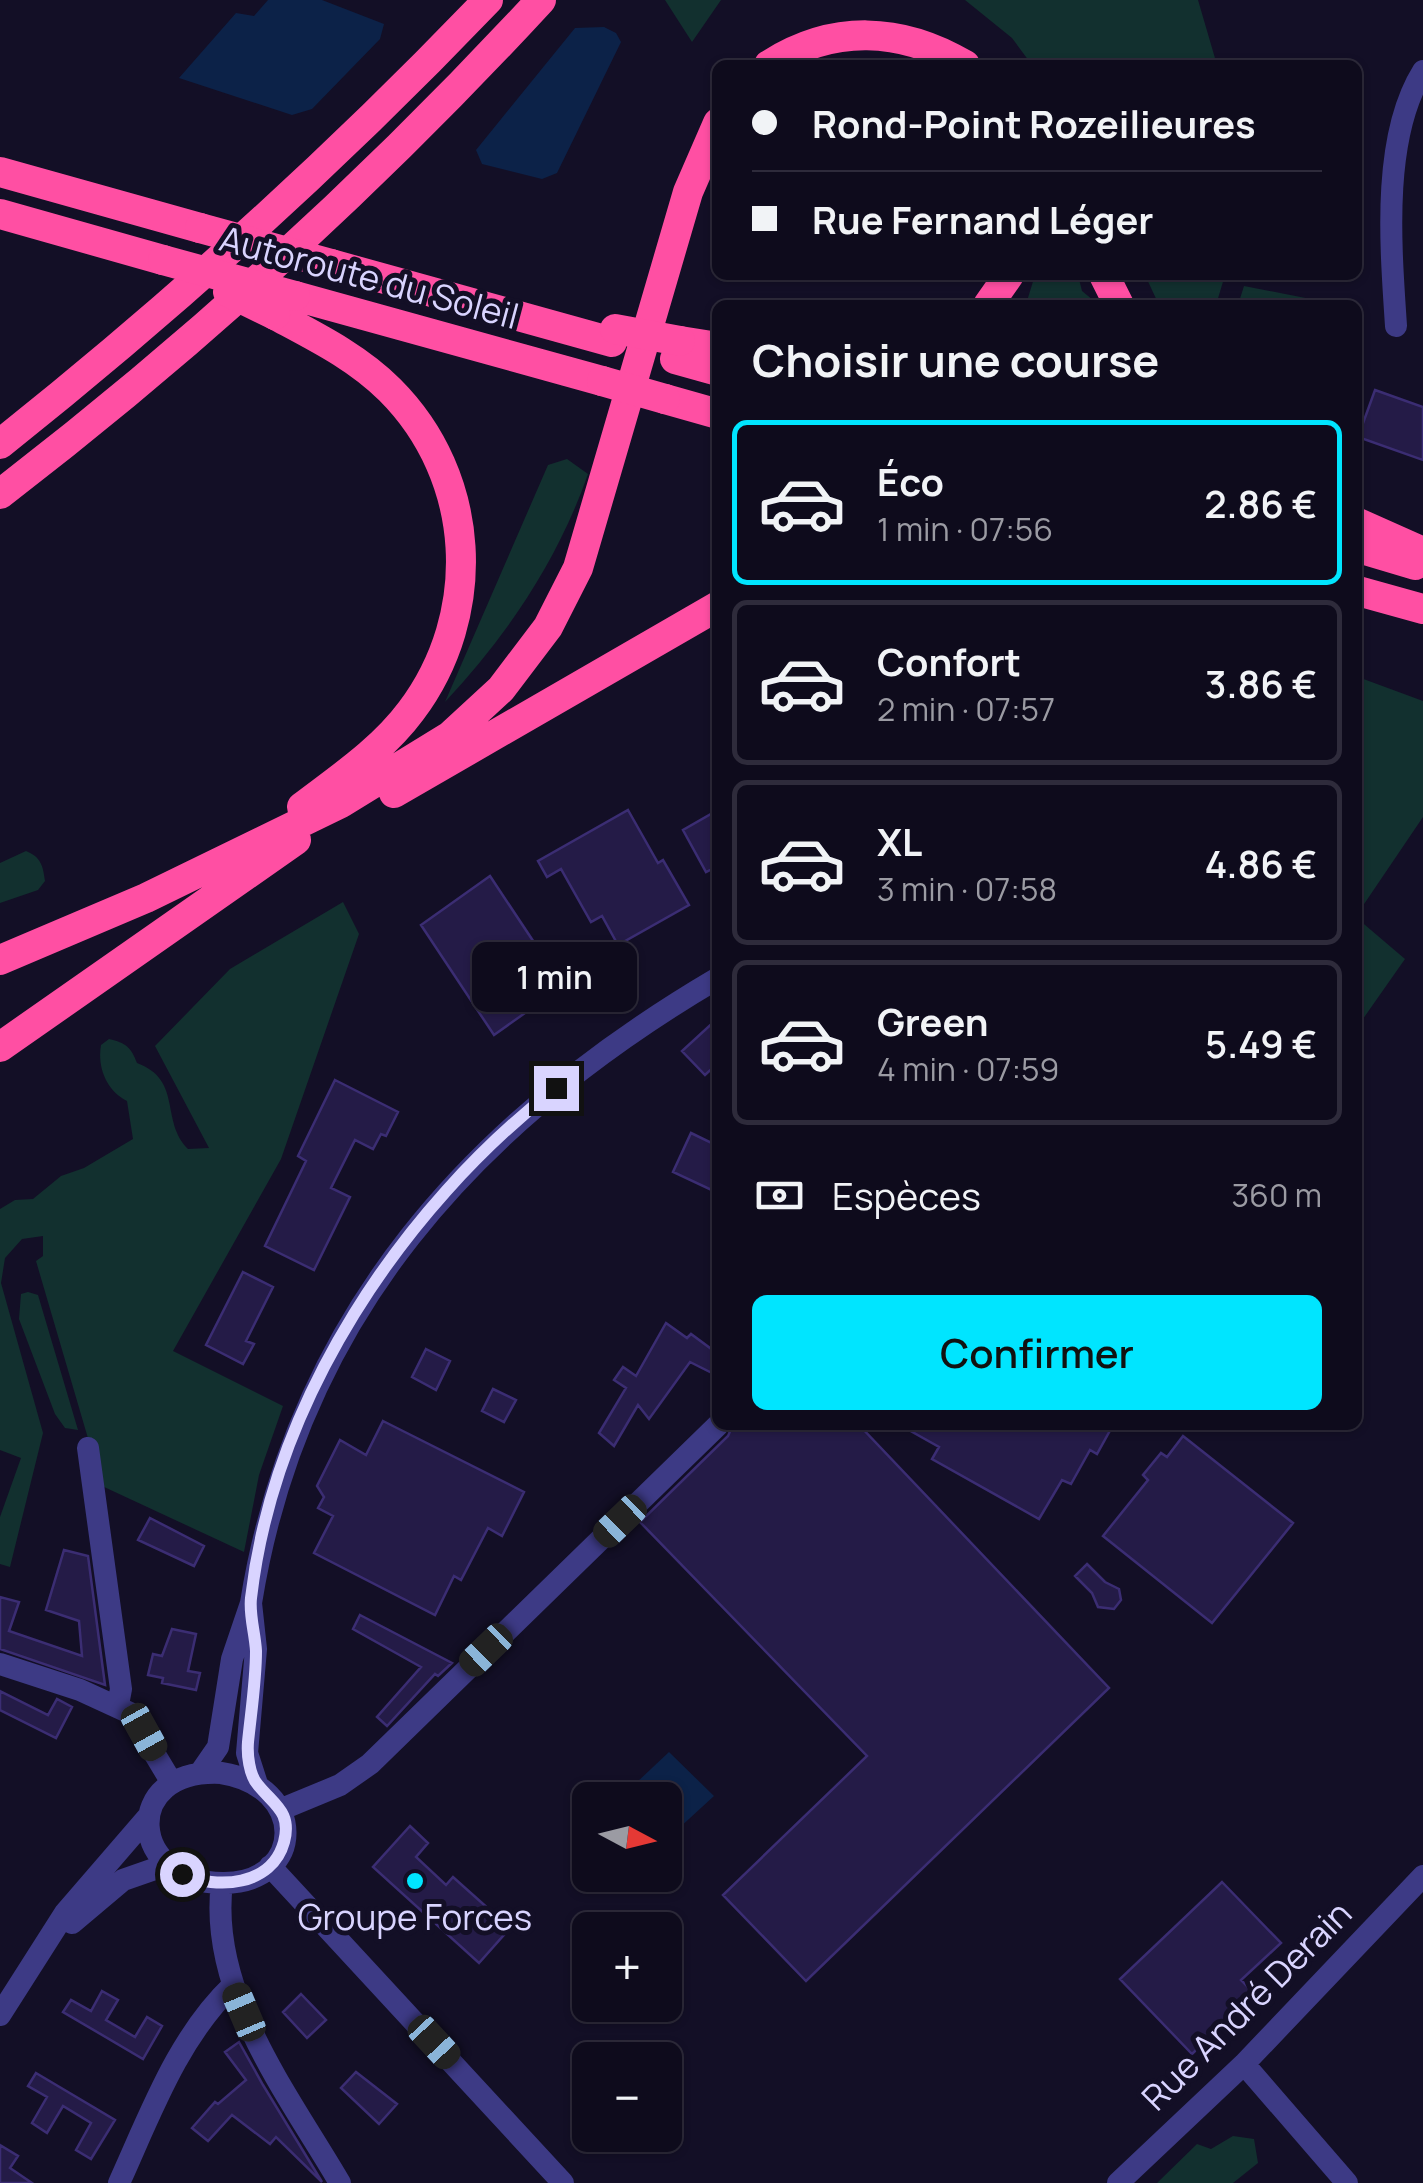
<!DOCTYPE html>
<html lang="fr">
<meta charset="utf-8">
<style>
body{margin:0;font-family:Manrope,sans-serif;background:#1c1929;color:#f1f3f6;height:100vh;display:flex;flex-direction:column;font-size:38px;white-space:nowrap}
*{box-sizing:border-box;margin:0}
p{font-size:32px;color:#9b9ba3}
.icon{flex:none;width:55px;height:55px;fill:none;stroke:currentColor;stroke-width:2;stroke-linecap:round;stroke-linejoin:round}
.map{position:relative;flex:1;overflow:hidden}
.sheet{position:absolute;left:712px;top:300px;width:650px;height:1130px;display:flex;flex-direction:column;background:#0e0b1c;border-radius:15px;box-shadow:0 2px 8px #0004,0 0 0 2px #2e2b3b}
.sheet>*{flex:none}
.guide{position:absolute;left:712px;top:60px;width:650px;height:220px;border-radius:15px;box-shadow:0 2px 8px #0004,0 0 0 2px #2e2b3b;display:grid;align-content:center;height:220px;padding:0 40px;background:#0e0b1c}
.needle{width:65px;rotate:97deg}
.buttons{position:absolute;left:572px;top:1782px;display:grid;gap:20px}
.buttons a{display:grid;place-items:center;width:110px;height:110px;border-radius:15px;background:#0e0b1c;box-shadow:0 2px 8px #0004,0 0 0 2px #2e2b3b;font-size:50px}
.end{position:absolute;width:45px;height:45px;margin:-22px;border:12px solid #d9d4ff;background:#111;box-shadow:0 0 0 5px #111}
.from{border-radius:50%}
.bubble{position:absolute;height:70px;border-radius:15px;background:#0e0b1c;box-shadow:0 2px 8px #0004,0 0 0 2px #2e2b3b;font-size:32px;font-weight:600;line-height:70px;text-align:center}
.car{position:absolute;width:30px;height:60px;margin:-30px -15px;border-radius:12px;box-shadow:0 0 8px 2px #0007;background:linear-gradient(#222 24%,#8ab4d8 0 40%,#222 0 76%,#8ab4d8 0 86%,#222 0)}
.guide b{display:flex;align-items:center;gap:35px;height:95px;font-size:38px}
.guide b+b{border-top:2px solid #2e2b3b}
.guide i{width:25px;height:25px;background:#f1f3f6}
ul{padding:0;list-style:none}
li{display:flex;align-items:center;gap:30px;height:165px;margin:0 20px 15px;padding:0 20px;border:5px solid #2e2b3b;border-radius:15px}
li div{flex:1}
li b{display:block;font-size:38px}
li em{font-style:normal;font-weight:600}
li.on{border-color:#00e5ff}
li>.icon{width:90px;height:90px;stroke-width:1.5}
h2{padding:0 40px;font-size:45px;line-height:120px}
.pay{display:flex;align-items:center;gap:25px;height:110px;padding:0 40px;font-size:38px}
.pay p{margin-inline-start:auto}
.cta{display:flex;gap:20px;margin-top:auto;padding:20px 40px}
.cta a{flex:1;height:115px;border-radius:15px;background:#00e5ff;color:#111;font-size:40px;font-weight:600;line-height:115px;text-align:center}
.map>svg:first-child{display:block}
.green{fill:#12302f}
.water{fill:#0c2248}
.building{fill:#241b47;stroke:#3b2d73;stroke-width:2.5}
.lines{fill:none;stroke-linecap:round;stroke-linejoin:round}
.minor{stroke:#3d3a85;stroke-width:22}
.highway{stroke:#ff4fa3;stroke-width:30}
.highway-bridge{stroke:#ff4fa3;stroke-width:30}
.route{stroke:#d9d4ff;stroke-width:12}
.poi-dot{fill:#00e5ff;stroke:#130f26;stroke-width:4}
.labels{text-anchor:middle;stroke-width:10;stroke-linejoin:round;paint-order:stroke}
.street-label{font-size:35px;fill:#d9d4ff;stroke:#130f26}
.poi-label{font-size:35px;fill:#d9d4ff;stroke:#130f26}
</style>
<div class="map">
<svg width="1423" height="2183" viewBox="0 0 1423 2183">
<rect width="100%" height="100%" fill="#130f26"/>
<!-- green -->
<path class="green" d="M665,0H721L692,42Z
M965,0H1198L1217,65H1032L1012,38Z
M1035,275H1078L1082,291L1099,305H1031L1027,301Z
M1145,275H1225L1216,305H1159Z
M1244,286L1341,305H1238Z
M567,459L588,474C558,560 507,636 445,702L548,465Z
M1358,677L1423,701V817L1358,913Z
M26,851C41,857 43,866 45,881L38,890L0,903V863Z
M343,902L359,934L281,1159L173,1351L283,1406L259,1475L244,1552L102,1486L36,1261L43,1256V1236L22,1239L5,1258L1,1283L43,1433L10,1567L0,1564V1517L21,1458L0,1450V1209L15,1200L33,1199L61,1176L84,1168L133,1139L127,1101C107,1091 97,1068 101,1045L109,1039C126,1043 131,1047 137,1063C183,1080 160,1121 188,1149L209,1148L155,1046L230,969Z
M1358,919L1405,959L1358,1026Z
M28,1292L38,1295L78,1430L65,1428L55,1414L19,1319L21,1294Z
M1233,2136L1254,2139L1258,2163L1233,2183H1157L1197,2144L1211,2149Z"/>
<!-- water -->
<path class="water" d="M268,0H322L384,24L380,39L312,109L292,115L179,78L236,13L254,16Z
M604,27L616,33L621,42L557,173L542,179L482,164L476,150L575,28Z
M669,1752L714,1796L665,1841V1800H618Z"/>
<!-- building -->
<path class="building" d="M1375,390L1423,407V460L1358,437Z
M628,810L658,863L663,860L689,905L618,945L602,916L591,922L561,869L547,877L538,861Z
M718,810V866L706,872L683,830Z
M490,876L563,986L494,1035L421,925Z
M718,1018V1063L705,1075L682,1051Z
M335,1080L398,1112L386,1136L381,1134L373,1149L355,1140L331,1188L350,1197L314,1270L265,1246L306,1161L298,1156Z
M691,1133L718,1146V1193L673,1172Z
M243,1272L273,1287L246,1341L254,1344L243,1364L206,1345Z
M666,1323L687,1338L691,1334L718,1354V1376L690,1362L649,1419L638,1405L614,1446L599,1433L626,1388L614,1380L623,1367L636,1376Z
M426,1349L450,1361L436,1390L412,1377Z
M493,1389L516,1400L504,1422L482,1411Z
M383,1421L524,1492L502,1536L488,1528L461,1580L454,1576L435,1615L314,1553L333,1516L318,1508L324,1497L317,1486L340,1440L366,1455Z
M733,1425H859L1109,1688L806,1981L723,1895L867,1756L640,1522L728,1436Z
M900,1425H1113L1097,1454L1090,1450L1071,1484L1062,1480L1039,1519L932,1459L939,1447Z
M1183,1436L1293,1523L1212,1623L1103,1536L1148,1480L1143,1475L1161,1453L1167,1457Z
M150,1518L204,1546L194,1566L138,1540Z
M64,1550L88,1556L105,1685L0,1649V1597L19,1602L9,1631L82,1656L79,1621L46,1610Z
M1087,1564L1105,1582L1119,1589L1121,1600L1114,1609L1098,1607L1092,1593L1075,1576Z
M360,1615L452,1663L438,1676L435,1674L387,1726L377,1717L421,1667L353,1629Z
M172,1629L196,1634L188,1671L200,1673L196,1690L162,1683L163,1678L148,1675L153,1654L162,1656Z
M0,1691L48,1715L57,1699L72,1707L56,1738L0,1710Z
M410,1826L428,1843L416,1857L446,1885L453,1877L510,1928L479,1963L373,1867Z
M1222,1882L1281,1943L1241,1980L1255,1994L1192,2054L1120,1979Z
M102,1991L118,2000L106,2020L135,2037L147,2017L162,2026L143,2059L63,2012L71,2000L91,2011Z
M301,1994L326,2020L307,2038L283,2012Z
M239,2042L263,2085L322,2182L276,2137L270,2144L232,2115L208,2141L192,2128L215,2102L218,2104L246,2080L225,2052Z
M356,2072L397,2104L379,2124L341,2088Z
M36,2073L115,2120L91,2159L76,2150L91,2123L63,2106L47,2133L32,2123L47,2097L28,2086Z
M0,2145L18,2156L10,2168L32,2183H0Z"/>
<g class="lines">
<!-- minor -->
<path class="minor" d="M1396,326C1391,249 1381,138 1423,71
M88,1448L121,1689L118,1705
M251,1603C297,1316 473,1122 718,978
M0,1664L80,1690L130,1713L172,1783
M200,1773L218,1747L232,1659L251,1603L256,1649L247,1753L257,1784
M221,1773C307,1786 306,1882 224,1883C129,1884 119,1768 221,1773Z
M282,1809L340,1785L370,1764L718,1425
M270,1866L563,2183
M222,1883C208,1992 288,2094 340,2183
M72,1923L123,1880L166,1865
M0,2015L65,1913L147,1818
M1244,2064L1347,2183
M119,2183C150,2115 178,2037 233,1985
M1118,2183L1244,2064L1423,1876"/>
<!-- highway -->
<path class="highway" d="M769,65C833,24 901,27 965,65
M0,172L200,228
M0,214L163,260
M331,264L612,342
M1104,275L1119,305
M295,296L602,381
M988,305L1009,275
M275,315C316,337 357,357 390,390C477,477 484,614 411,711C382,750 340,778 302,807
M680,341L718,347
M675,359L718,371
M665,399L718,414
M0,444C172,307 336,159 488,0
M0,494C194,345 375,180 541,0
M1358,523L1423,552
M1358,548L1415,565
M1358,591L1423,609
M394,793L718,606
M0,960L146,898L341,803L450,736L501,689L548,627L578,568L688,192L718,123
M0,1047L296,840"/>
<!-- highway-bridge -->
<path class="highway-bridge" d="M200,228L331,264
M163,260L295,296
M228,292L275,315
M615,329L680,341
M602,381L665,399"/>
</g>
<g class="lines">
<!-- route -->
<path class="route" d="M182,1874C217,1890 272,1886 284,1842C292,1812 274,1805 258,1785C249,1775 247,1754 248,1742C251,1712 256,1681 256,1651C255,1633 249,1615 251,1598C274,1400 401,1209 556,1088"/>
</g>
<!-- markers -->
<circle class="poi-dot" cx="415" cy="1881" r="10"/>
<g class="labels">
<!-- street labels -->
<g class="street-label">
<text transform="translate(369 278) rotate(15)" y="12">Autoroute du Soleil</text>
<text transform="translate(1247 2006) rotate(-45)" y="12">Rue André Derain</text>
</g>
<!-- poi labels -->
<g class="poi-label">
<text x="415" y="1930">Groupe Forces</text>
</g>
</g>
</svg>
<div class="buttons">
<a><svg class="needle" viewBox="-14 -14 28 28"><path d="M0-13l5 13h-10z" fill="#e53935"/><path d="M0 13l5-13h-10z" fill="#9b9ba3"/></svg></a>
<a>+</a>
<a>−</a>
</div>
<i class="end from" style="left:182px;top:1874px"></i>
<i class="end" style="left:556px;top:1088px"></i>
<div class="bubble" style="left:472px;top:942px;width:165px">1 min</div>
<i class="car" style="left:620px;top:1521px;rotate:226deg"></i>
<i class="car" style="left:486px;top:1650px;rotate:226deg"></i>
<i class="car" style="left:144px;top:1732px;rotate:151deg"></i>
<i class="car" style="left:244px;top:2012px;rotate:337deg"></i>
<i class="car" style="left:434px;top:2042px;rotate:137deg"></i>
<div class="guide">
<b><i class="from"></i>Rond-Point Rozeilieures</b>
<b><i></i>Rue Fernand Léger</b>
</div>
<section class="sheet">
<h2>Choisir une course</h2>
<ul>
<li class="on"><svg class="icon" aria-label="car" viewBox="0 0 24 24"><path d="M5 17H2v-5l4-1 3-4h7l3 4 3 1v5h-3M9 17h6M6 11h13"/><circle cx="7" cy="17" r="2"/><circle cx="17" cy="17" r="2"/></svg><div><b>Éco</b><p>1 min · 07:56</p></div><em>2.86 €</em></li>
<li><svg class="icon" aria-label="car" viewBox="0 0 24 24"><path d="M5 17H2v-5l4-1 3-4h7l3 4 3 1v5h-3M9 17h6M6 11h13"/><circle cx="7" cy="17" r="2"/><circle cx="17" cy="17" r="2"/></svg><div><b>Confort</b><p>2 min · 07:57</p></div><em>3.86 €</em></li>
<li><svg class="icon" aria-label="car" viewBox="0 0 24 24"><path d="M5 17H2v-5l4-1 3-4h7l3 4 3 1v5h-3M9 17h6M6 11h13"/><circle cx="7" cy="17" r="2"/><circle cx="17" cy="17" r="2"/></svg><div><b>XL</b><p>3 min · 07:58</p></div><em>4.86 €</em></li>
<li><svg class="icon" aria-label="car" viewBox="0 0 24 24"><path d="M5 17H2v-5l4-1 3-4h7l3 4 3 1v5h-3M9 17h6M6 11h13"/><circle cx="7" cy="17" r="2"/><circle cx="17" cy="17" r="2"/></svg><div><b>Green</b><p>4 min · 07:59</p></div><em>5.49 €</em></li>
</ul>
<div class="pay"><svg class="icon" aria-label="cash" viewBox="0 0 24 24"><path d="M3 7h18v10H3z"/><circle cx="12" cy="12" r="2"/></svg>Espèces<p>360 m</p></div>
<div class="cta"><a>Confirmer</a></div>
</section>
</div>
